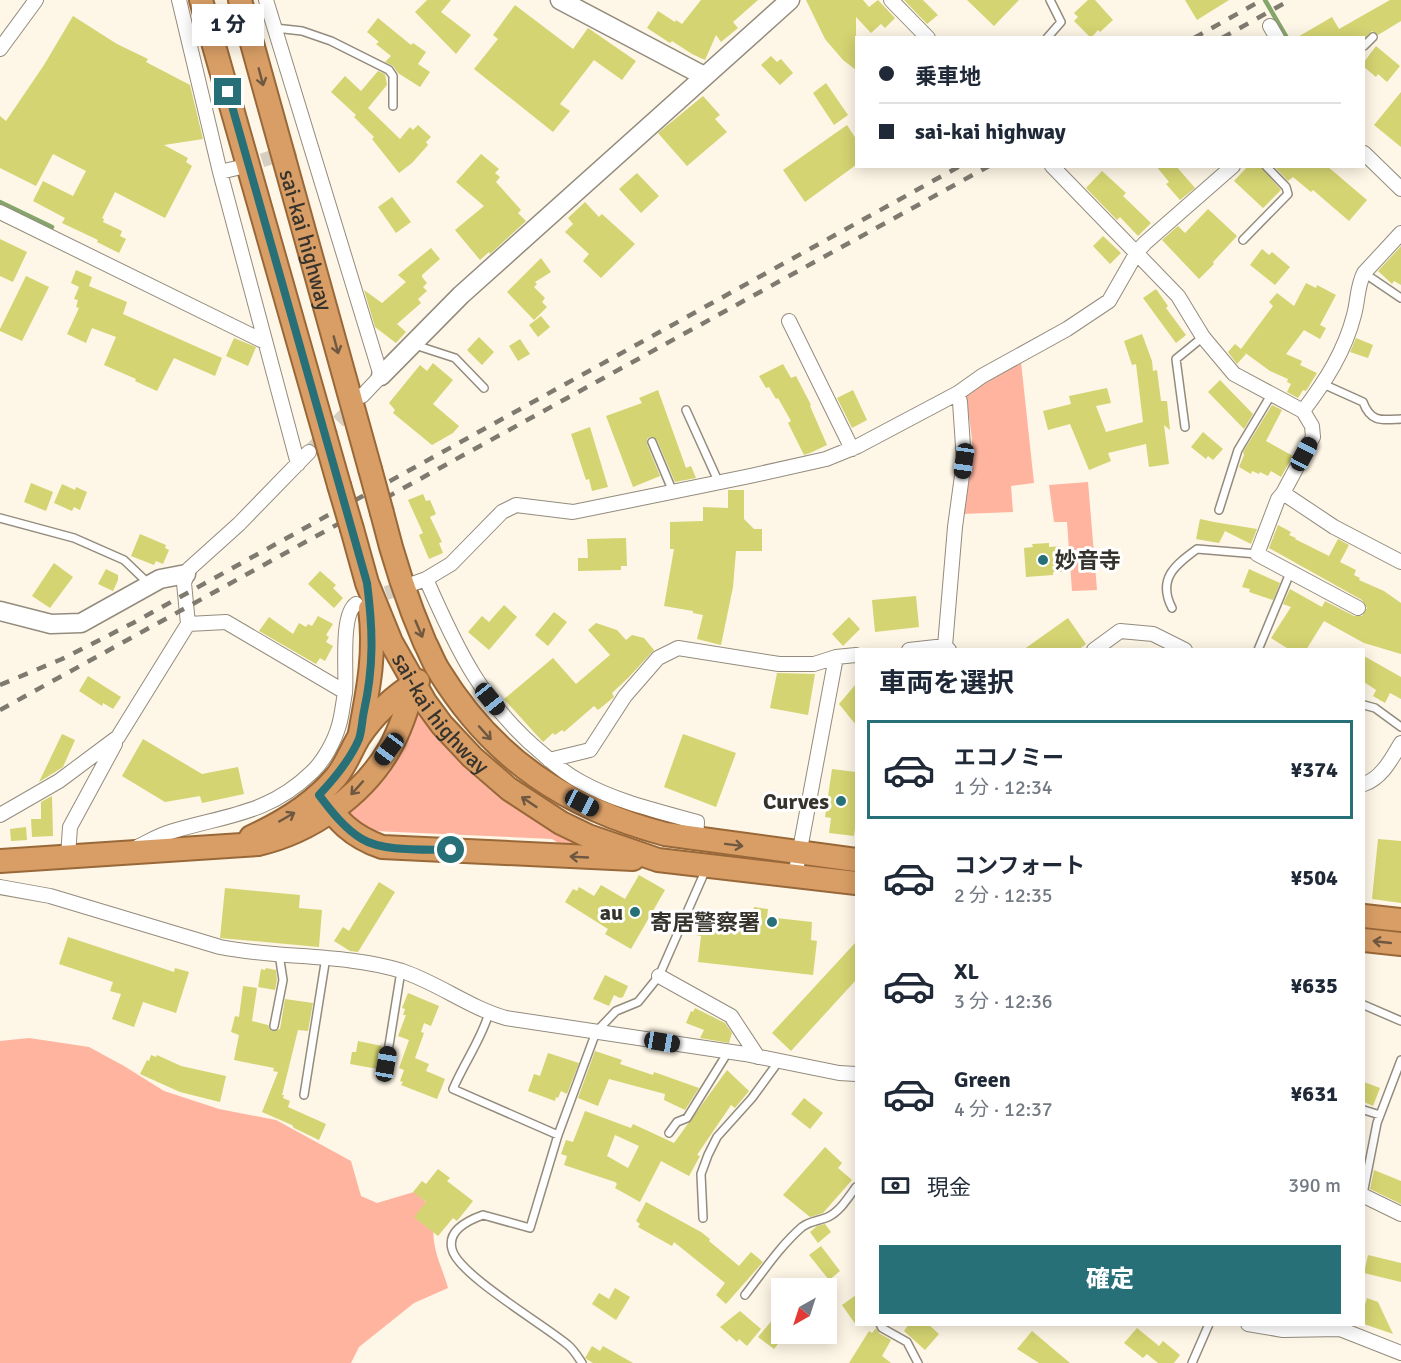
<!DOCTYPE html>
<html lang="ja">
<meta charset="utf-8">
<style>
body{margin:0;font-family:Signika,"Noto Sans JP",sans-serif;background:#f2f2f3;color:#1f2937;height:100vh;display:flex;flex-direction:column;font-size:22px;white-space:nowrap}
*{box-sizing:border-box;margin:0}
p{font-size:20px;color:#747a83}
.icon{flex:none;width:33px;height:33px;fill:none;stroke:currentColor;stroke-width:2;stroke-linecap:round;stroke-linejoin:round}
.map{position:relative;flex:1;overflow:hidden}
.panel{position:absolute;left:855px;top:648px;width:510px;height:678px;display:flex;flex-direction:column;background:#fff;border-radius:0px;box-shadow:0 3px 15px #0003}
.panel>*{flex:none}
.hud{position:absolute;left:855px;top:36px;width:510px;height:132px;border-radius:0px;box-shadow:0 3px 15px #0003;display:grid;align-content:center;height:132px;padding:0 24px;background:#fff}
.needle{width:39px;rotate:219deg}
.tools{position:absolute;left:771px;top:1278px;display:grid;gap:12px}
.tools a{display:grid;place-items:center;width:66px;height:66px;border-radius:0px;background:#fff;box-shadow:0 3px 15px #0003;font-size:30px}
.end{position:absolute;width:27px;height:27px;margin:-14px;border:8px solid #277078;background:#fff;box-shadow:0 0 0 3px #fff}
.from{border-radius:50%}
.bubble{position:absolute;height:42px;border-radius:0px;background:#fff;box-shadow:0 3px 15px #0003;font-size:20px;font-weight:800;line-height:42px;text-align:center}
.car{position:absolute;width:18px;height:36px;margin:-18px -9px;border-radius:8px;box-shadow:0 0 4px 2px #0007;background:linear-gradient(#222 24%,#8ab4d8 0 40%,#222 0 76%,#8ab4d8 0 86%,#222 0)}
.hud b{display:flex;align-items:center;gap:21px;height:57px;font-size:22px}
.hud b+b{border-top:2px solid #e0e1e3}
.hud i{width:15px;height:15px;background:#1f2937}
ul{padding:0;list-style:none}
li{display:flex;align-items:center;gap:18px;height:99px;margin:0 12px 9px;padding:0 12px;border:3px solid transparent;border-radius:0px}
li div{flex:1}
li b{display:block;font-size:22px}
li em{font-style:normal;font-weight:800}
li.active{border-color:#277078}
li>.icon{width:54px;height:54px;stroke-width:1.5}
h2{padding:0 24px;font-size:27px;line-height:72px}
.pay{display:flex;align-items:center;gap:15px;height:66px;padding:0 24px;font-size:22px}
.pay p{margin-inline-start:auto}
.cta{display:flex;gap:12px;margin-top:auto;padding:12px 24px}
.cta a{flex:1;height:69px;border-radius:0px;background:#277078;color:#fff;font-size:24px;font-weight:800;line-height:69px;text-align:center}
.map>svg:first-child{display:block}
.green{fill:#feb49f}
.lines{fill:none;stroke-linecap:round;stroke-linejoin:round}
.stream{stroke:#85a66a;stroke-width:4.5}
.building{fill:#d4d472;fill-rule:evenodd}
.minor-tunnel{stroke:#d6cfc1;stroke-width:14;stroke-dasharray:14 7;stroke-linecap:butt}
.service-casing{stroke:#938c7e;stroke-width:10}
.minor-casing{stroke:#938c7e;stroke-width:16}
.tertiary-casing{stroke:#938c7e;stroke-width:21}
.trunk-casing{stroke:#996839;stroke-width:26}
.service{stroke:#fff;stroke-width:7}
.minor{stroke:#fff;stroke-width:14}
.tertiary{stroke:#fff;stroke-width:18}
.trunk{stroke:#d89e66;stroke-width:22}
.rail{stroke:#7f7a70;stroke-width:4.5;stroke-dasharray:10 10;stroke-linecap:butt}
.trunk-bridge-casing{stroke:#996839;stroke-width:26;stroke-linecap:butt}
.trunk-bridge{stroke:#d89e66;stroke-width:22}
.oneway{stroke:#6f5841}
.route{stroke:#277078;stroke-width:8}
.poi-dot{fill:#277078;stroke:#fff;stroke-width:2}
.labels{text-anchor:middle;stroke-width:6;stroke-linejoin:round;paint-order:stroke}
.street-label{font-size:22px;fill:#36332d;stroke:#fff}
.poi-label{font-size:22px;font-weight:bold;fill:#36332d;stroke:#fff;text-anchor:end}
</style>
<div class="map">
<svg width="1401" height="1363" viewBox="0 0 1401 1363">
<rect width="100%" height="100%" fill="#fef6e6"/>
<!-- green -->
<path class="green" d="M1021,362L1034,483L1011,486L1013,512L962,514C964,499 970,484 971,469C975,443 969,418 965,394L999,372Z
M1088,482L1097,590L1072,591L1067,522H1054L1049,485Z
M414,710C448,751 484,790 529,817C549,829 570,839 591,849L566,848L552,839L374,831L360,825L343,811Z
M29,1038L89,1047L124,1066L164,1091L219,1109L276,1120L351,1161L361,1196L377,1203L414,1192C440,1213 431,1212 434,1242C436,1257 444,1273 448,1288L414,1303L359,1347L351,1363H0V1041Z"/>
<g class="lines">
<!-- stream -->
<path class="stream" d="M1265,0L1287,38
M0,202L52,227"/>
</g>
<!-- building -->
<path class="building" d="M427,0H451L441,12L471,35L456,54L415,12Z
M701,0H758L733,22L738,28L721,42L716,35L705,60L692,54L672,41L670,43L647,28L658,11L675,22L676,20L682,24Z
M806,0H863L869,7L878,0L895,18L885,28L881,24L871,33L856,17V70L843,60L825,39Z
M904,0H923L938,15L927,24Z
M967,0H1019L994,26Z
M1088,0H1095L1113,20L1100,32L1098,30L1091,38L1074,21L1078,17L1074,13Z
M1185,0H1229L1197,20Z
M1390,0H1401V21L1378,35L1372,31L1365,38H1296L1332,17L1339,29Z
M515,5L573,49L588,28L636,61L622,80L594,60L560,104L570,111L553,132L474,69L498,39L493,35Z
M73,16L117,44L148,59L146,62L190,85L203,139L164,145L188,158L186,162L192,166L165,218L115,192L102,218L104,219L103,222L122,231L120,236L126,239L119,253L97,242L98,240L62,223L65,218L33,201L43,181L73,196L86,171L53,154L36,186L0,168V116L6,121L44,65Z
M378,18L411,45L413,43L426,52L418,64L430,72L420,87L398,73L393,66L385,62L391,56L376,44L379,42L367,32Z
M1376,46L1400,66L1387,82L1378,74L1376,77L1364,67V62Z
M771,56L777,62L781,59L793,73L780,85L761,65Z
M378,71L385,74L387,85L368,108L400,139L410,127L413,130L418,125L431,137L426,142L428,145L412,163L399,173L372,139L374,137L354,117L356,115L331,92L345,76L361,91Z
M826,83L848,115L834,125L813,93Z
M1401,92V147L1374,125Z
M703,96L720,115L715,119L727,132L687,166L658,133Z
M847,125L856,139V165L805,202L783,170Z
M481,154L499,169L495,173L500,177L496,182L521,210L518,213L526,221L490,254L489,252L480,260L455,230L484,206L456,182Z
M1156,166H1176L1195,188L1180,200L1166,184L1169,182Z
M1248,166H1260L1281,190L1263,208L1234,181Z
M1274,166H1327L1367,200L1349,221L1313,190L1311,192L1293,177L1288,181Z
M1102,171L1126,193L1123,196L1151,223L1138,236L1120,217L1117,220L1086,188Z
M637,173L659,196L641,213L619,189Z
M392,197L411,222L396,233L378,207Z
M585,202L599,217L602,214L635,244L601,278L583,261L589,254L565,232L573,224L568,218Z
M1208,209L1237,236L1213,262L1214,264L1199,279L1162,240L1178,226L1185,233Z
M1103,236L1121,253L1110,264L1093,246Z
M0,239L27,252L13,282L0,276Z
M1401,246V285L1394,281L1392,284L1378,271Z
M431,248L440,259L422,275V277L427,283L423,287L427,291L418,299L421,303L397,324L406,332L396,343L375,327L364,290L382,303L406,282L398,275Z
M1262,249L1269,255L1272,252L1290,267L1275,285L1250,265Z
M541,258L551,272L535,282L537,284L534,287L545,298L542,302L547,307L534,320L507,292Z
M76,270L92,277L89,286L127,302L123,314L222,358L215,376L174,358L157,391L135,381L136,379L104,365L116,337L92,328L86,343L67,334L79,308L76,307L78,300L74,299L79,287L71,283Z
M26,276L49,287L22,341L0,331V329Z
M1306,283L1316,288L1317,285L1336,295L1320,325L1326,328L1320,339L1304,330L1286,354L1302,361L1300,365L1317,373L1306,391L1303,390L1298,398L1287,392L1291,384L1287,382L1288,379L1270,371L1244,352L1246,354L1237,364L1228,352L1235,344L1241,349L1273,306L1269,302L1277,293L1294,306Z
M1156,289L1168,306L1166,308L1186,335L1176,343L1143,298Z
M541,316L550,327L538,337L529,325Z
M1142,334L1152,361L1153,371L1157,370L1161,401H1167L1170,430L1164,425L1169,464L1149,467L1146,444L1108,453L1111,461L1089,470L1070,424L1048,430L1043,411L1071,404L1069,396L1107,388L1111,403L1096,406L1106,432L1143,422L1136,364L1132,365L1124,341Z
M479,337L494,352L482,365L467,350Z
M234,338L256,347L248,366L226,356Z
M1356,338L1373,345L1368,358L1350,352Z
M520,339L530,354L518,361L509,346Z
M433,363L453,380L433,404L459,426L453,433L432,445L393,413L395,410L389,403L420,365L427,371Z
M783,364L791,378L796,376L811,405L810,406L827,445L810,453L804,455L788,423L791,421L778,398L776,399L769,387L766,388L759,376Z
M1220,380L1253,414L1244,429L1208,392Z
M658,390L686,468L691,466L696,478L675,482L657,440L650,437L647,439V444L660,476L633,487L606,416L642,403L639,398Z
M853,390L867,420L852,428L837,398Z
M1272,405L1282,410L1266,441L1293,456L1281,477L1271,471L1268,476L1260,472L1259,474L1252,471L1251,474L1239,467L1244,455L1243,452Z
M590,427L608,487L592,491L589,479L586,480L571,434Z
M1203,432L1223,449L1213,460L1208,456L1206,459L1191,447Z
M31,483L53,492L46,511L24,502Z
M62,484L75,490L76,487L87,492L80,510L74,507L72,511L54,503Z
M728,490H744V519L754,529H762V551H736L733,587L721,645L697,639L703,615L693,613V611L664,606L674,549H670V522L703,521V507L728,508Z
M423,494L426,501L430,500L436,514L430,517L442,542L439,543L443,553L429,559L419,535L423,533L408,500Z
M1200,519L1214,522L1257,529L1251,544L1225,531L1219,543L1196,539Z
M1278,525L1291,532L1289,535L1296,538L1295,539L1329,556L1338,539L1349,545L1340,562L1356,570L1354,575L1360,578L1359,580L1384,591L1401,603V654L1364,643L1324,621L1306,650H1290L1271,638L1291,607L1283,604L1290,589L1322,607L1325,601L1354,616H1362L1367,608L1362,600L1269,548Z
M140,534L166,545L165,548L169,550L163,564L156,561L154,565L131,556Z
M626,538L627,566H621V570L578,571V558H588L587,539Z
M1049,543V547L1061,546L1062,572H1053V575L1026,577L1024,548L1033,547L1032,544Z
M54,563L73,577L50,608L32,596Z
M106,569L118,575V580L113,591L98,584Z
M1249,569L1280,583L1273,600L1249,592L1250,589L1242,587Z
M320,571L336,585L333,588L343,598L334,608L308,584Z
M916,596L919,627L875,632L872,600Z
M504,605L517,617L489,650L468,632L482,616L489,622Z
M554,612L567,622L548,646L535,635Z
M318,616L333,624L326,635L329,637L326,642L333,646L325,661L320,658L316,664L259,631L269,617L293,634L299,623L306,627L308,624L312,626Z
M849,617L860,629L843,646L832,634Z
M1068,618L1086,644L1078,650H1023Z
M596,623L617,630L626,640L632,635L644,638L654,650L629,677L612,693L614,697L598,710L594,706L564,732L562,730L555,735L553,733L543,742L504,699L553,658L576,684L610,655L588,630Z
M1364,656L1401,677V699L1390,693L1385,703L1373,696L1376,690L1364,682Z
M777,673L815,674L808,715L770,708Z
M88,676L121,697L113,709L103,703L102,706L79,691Z
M856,684V725L839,704Z
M62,734L75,740L63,767L39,782Z
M683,734L736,753L716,807L664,787Z
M143,739L202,774L238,767L244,794L202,803L200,796L165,802L122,776Z
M832,769L856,772V820L854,836L829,833L831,818L825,817Z
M52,796L53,836L32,837L31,819H41V802Z
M26,827L27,840L11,841L10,829Z
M1378,839L1401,841V903L1372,899Z
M639,875L665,890L631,949L605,934L608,929L565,902L573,889L577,891L579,887L594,896L601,885L625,899Z
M379,882L395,892L358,952L350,951L334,941L343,927L349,931Z
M225,888L300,895L299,908L322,910L319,947L220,938Z
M754,907L768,909L767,917L812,922L811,940L817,941L813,975L698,962L701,936L696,935L699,915L703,916L704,910L753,916Z
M68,937L174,972L175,968L189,972L176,1013L143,1002L134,1027L112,1019L121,994L110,991L113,982L59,964Z
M856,942V980L791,1051L772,1033Z
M266,968L276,970L277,980L275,990L258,987L261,969L265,970Z
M605,975L628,986L623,997L620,998L614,995L609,1006L593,999Z
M243,986L257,988L252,1021L268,1025L272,1031L280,1029L285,999L313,1003L308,1031L298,1030L282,1095H284L283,1098L290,1101L288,1107L326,1124L319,1140L294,1128L292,1125L262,1112L278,1072L273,1071L274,1068L234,1060L239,1035L231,1032L235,1016L239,1017Z
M408,993L439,1006L431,1026L424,1023L421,1032L424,1033L415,1058L429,1064L426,1071L445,1079L437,1099L401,1085L403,1082L400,1081L404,1070L399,1068L409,1040L398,1036L406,1015H403L405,1009L402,1008Z
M695,1008L725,1023L732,1033L729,1043L700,1038L704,1030L686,1023L691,1011L693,1012Z
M358,1041L382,1046L378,1069L350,1064L352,1052H356Z
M595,1051L622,1060L620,1064L653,1075L654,1072L699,1088L685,1110L664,1100L665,1094L609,1079L598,1106L578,1098Z
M548,1053L579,1063L567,1094L561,1091L558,1098L556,1097L555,1101L528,1091L534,1074L540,1076Z
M151,1055L156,1057L157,1055L181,1066L226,1076L220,1102L180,1092L140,1074L147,1060L149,1061Z
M727,1070L749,1091L735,1108L731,1105L697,1155L700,1156L689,1176L661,1161L640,1202L615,1188L617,1184L615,1182L564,1165L567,1156L561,1154L566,1140L573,1142L585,1111L631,1128L633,1124L674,1143ZM615,1135L639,1146L628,1168L607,1156Z
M1364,1082L1380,1088L1373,1106L1364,1102Z
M804,1098L823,1113L810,1129L791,1114Z
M825,1147L842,1163L838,1168L852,1180L823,1213L810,1217L783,1195Z
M438,1169L450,1178L447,1181L473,1201L457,1221L453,1218L438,1236L414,1217L426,1202L413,1192L422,1181L426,1184Z
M1374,1170L1401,1181V1204L1370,1189Z
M646,1202L701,1232L710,1239L709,1241L739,1266L751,1252L763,1262L726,1304L716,1295L725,1283L674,1242L672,1246L638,1227L640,1224L636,1221Z
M825,1224L831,1232L818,1243L810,1232L817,1226Z
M821,1246L840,1271L829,1280L809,1255Z
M1368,1255L1401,1263V1282L1364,1273Z
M615,1288L630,1297L616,1320L592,1304L599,1293L609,1299Z
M856,1295V1325L842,1305Z
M1367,1298L1378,1302L1393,1334L1364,1324V1308Z
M740,1311L761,1329L747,1346L739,1339L737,1342L720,1327Z
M774,1318L782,1325V1339L774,1349L758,1337Z
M909,1324H928L939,1334L925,1350L904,1331Z
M876,1328L879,1333L891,1340L882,1356L891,1363H849L869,1331L872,1333Z
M1137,1328L1159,1346L1163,1341L1180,1355L1174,1363H1158L1147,1354L1143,1358L1124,1343Z
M1032,1331L1070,1363H1039L1017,1349Z
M592,1346L600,1351L603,1346L633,1363H593L585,1358Z"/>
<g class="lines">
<!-- minor-tunnel -->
<path class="minor-tunnel" d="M242,167L297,149
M309,452L355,404
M366,600L410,585"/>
<defs>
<path id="service" d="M275,28L302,31L331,41L389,70L393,76V106
M1047,38L1061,22L1050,0
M1364,46L1373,37
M1243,240L1288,194L1286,187L1266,166
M1364,273L1401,298
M415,345L455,358L484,388
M1323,384L1363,402C1371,423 1382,420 1401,419
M686,410L719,483
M1185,427L1176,359L1203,337
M652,442L673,492
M1219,510L1238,450L1271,395
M0,518L74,538L124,560L148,583
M1172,608C1157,579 1175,565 1197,549L1257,554
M1258,650L1290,573
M1364,705L1375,708L1401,727
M1364,1005L1401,1021
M489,1013C481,1040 464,1063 453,1089L558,1135
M274,1026L283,980L279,954
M386,1064L401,971
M304,1095L326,957
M1364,1110L1380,1115
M669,1133L677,1122L687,1118L728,1052
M1364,1189L1377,1123L1401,1060
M703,1218L701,1174L708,1155L717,1137L752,1098L779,1061
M745,1295C763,1272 780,1246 802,1227C810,1221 819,1221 828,1217C840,1211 848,1198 856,1187
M880,1324L882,1328L907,1342L918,1363
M582,1363C578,1357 574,1350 568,1345C546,1326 457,1274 452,1249C447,1230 469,1220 483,1215L530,1228L558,1135L596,1032L616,1011L638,1002L659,976L706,869
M1192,1363L1209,1324"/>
<path id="minor" d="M179,0L220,172L298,464
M266,0L381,376L362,396
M891,0L928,38
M1270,26L1277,38
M0,49L36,0
M1364,153L1401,189
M1052,166L1178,296L1203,337L1234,374L1303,411L1312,426L1313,437L1283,493L1334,527L1401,562
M220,172L237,168
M0,212L265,342
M789,321L852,449
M1303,411C1325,382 1345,351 1354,315C1358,301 1357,286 1364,273L1401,233
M1283,493L1278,499L1257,554L1358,608
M426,579C457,650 483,705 544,755C555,765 568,775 581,782C617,802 658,811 697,822L696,840
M412,584L426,579L451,564L502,512L516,505L573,512L750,476L826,459L858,446L958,393L982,376L1067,329L1109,301L1137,252L1145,243L1233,166
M188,624L226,622L345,692
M909,650L945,646
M949,650L945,646L955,527L964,461L960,402L958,393
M1094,650L1120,631L1153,634L1185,650
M549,760L590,750L625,696L658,658L678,648L779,664H814L836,657L856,655
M1364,784C1382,778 1392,758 1401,743
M0,815L59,781L118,737L188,624L184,583L189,569L239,524L309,452
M137,847C148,842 159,835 170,832C225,815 268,815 312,772C324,761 335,740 339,725C342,715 343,703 345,693C347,673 340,615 356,604
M68,856L70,827L115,744
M795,876L836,657
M0,887L50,896L220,947C279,959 343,953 402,971C438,983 470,1008 506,1018L745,1054L839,1073L856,1074
M659,976L731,1016L758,1057
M1364,1196L1401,1214
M1248,1324L1283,1330L1340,1329L1401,1353"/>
<path id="tertiary" d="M560,0L704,76
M381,376L461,295L790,0
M0,611L51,624L81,623L160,579L186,574"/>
<g id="trunk">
<path d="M201,0L339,485"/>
<path id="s1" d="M240,0L370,469"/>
<path d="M382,513C393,558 407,601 425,643C430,652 433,662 439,671C493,759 567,808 665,834L856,860"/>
<path id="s2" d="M352,529L367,583L391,642L425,702L442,725L472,757L509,789L561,823L588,836L658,860L856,883"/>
<path d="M360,733C368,691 376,652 370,609"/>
<path d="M319,795C338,821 351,836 382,847L633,859"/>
<path d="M251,837C282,823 314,803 336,777C346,765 351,750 359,737C375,713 394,696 418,681"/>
<path d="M0,861L258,844C310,832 363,796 390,748C401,729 408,705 415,683"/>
<path d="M1364,916L1401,920"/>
<path d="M1364,940L1401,944"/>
</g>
</defs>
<!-- service casing -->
<use href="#service" class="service-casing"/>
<!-- minor casing -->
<use href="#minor" class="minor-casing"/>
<!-- tertiary casing -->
<use href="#tertiary" class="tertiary-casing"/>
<!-- trunk casing -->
<use href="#trunk" class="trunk-casing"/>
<!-- service -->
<use href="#service" class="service"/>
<!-- minor -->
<use href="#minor" class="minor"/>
<!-- tertiary -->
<use href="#tertiary" class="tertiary"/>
<!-- trunk -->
<use href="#trunk" class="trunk"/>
<!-- rail -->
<path class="rail" d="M1194,38L1262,0
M1222,38L1290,0
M0,685L62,659L133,623L960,166
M0,710L989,166"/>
<defs>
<path id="trunk-bridge" d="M370,469L382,513
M339,485L352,529"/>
</defs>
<!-- trunk-bridge casing -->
<use href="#trunk-bridge" class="trunk-bridge-casing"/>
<!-- trunk-bridge -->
<use href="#trunk-bridge" class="trunk-bridge"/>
</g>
<!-- one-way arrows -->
<defs><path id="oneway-shaft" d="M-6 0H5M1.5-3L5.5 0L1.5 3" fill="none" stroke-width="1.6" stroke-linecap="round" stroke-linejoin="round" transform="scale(1.5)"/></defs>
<g class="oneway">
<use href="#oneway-shaft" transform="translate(261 77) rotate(75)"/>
<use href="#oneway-shaft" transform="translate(336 345) rotate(75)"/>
<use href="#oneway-shaft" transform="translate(419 629) rotate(67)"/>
<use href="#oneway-shaft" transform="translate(485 733) rotate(48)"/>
<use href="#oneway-shaft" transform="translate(357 788) rotate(132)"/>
<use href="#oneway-shaft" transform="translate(529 802) rotate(-146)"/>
<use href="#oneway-shaft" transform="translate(287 817) rotate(-30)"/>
<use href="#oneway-shaft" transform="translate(734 845) rotate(7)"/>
<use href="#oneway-shaft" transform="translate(579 857) rotate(-177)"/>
<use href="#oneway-shaft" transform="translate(1382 942) rotate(-174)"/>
</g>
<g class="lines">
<!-- route -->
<path class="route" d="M228,92L367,583C373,629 374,666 364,711C362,720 362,730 359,739C350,760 335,778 319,795C331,811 345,829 362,839C383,852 426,849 451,850"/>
</g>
<!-- markers -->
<g class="poi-dot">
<circle cx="1043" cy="560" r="6"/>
<circle cx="841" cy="801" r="6"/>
<circle cx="635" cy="912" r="6"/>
<circle cx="772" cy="922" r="6"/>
</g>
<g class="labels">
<!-- street labels -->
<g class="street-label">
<text dy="8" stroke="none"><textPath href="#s1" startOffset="249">sai-kai highway</textPath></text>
<text dy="8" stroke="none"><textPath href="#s2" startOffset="207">sai-kai highway</textPath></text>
</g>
<!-- poi labels -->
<g class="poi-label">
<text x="1055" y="568" text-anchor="start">妙音寺</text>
<text x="829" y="809">Curves</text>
<text x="623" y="920">au</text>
<text x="760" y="930">寄居警察署</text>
</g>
</g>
</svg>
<div class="tools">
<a><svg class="needle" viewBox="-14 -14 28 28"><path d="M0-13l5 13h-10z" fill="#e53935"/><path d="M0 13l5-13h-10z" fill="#747a83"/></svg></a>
</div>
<i class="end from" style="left:451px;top:850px"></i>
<i class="end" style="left:228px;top:92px"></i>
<div class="bubble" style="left:192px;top:4px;width:72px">1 分</div>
<i class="car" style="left:1304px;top:454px;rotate:28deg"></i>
<i class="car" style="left:964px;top:461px;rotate:188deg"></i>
<i class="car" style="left:490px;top:699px;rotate:141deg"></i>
<i class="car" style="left:389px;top:749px;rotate:217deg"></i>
<i class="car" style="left:582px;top:803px;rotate:118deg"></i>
<i class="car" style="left:662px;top:1042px;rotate:99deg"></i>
<i class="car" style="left:386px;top:1064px;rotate:10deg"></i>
<div class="hud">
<b><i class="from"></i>乗車地</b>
<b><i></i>sai-kai highway</b>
</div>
<section class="panel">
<h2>車両を選択</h2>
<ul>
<li class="active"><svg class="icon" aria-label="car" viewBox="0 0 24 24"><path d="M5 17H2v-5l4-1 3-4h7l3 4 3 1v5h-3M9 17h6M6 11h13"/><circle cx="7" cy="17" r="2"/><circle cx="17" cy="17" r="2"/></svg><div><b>エコノミー</b><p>1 分 · 12:34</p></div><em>¥374</em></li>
<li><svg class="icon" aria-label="car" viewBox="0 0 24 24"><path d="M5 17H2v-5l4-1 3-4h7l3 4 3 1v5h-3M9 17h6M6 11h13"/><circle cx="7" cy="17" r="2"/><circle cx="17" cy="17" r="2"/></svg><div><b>コンフォート</b><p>2 分 · 12:35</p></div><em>¥504</em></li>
<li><svg class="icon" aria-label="car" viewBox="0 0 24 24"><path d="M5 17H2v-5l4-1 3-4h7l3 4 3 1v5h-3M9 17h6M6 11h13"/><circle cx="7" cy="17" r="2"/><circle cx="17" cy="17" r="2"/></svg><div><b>XL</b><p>3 分 · 12:36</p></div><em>¥635</em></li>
<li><svg class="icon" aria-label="car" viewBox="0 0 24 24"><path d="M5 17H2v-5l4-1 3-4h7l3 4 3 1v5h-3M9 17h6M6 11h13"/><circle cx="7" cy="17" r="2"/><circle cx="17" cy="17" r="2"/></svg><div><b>Green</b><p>4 分 · 12:37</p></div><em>¥631</em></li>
</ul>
<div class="pay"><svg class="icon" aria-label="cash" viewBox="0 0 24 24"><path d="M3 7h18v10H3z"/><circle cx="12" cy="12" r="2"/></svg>現金<p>390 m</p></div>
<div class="cta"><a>確定</a></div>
</section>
</div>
